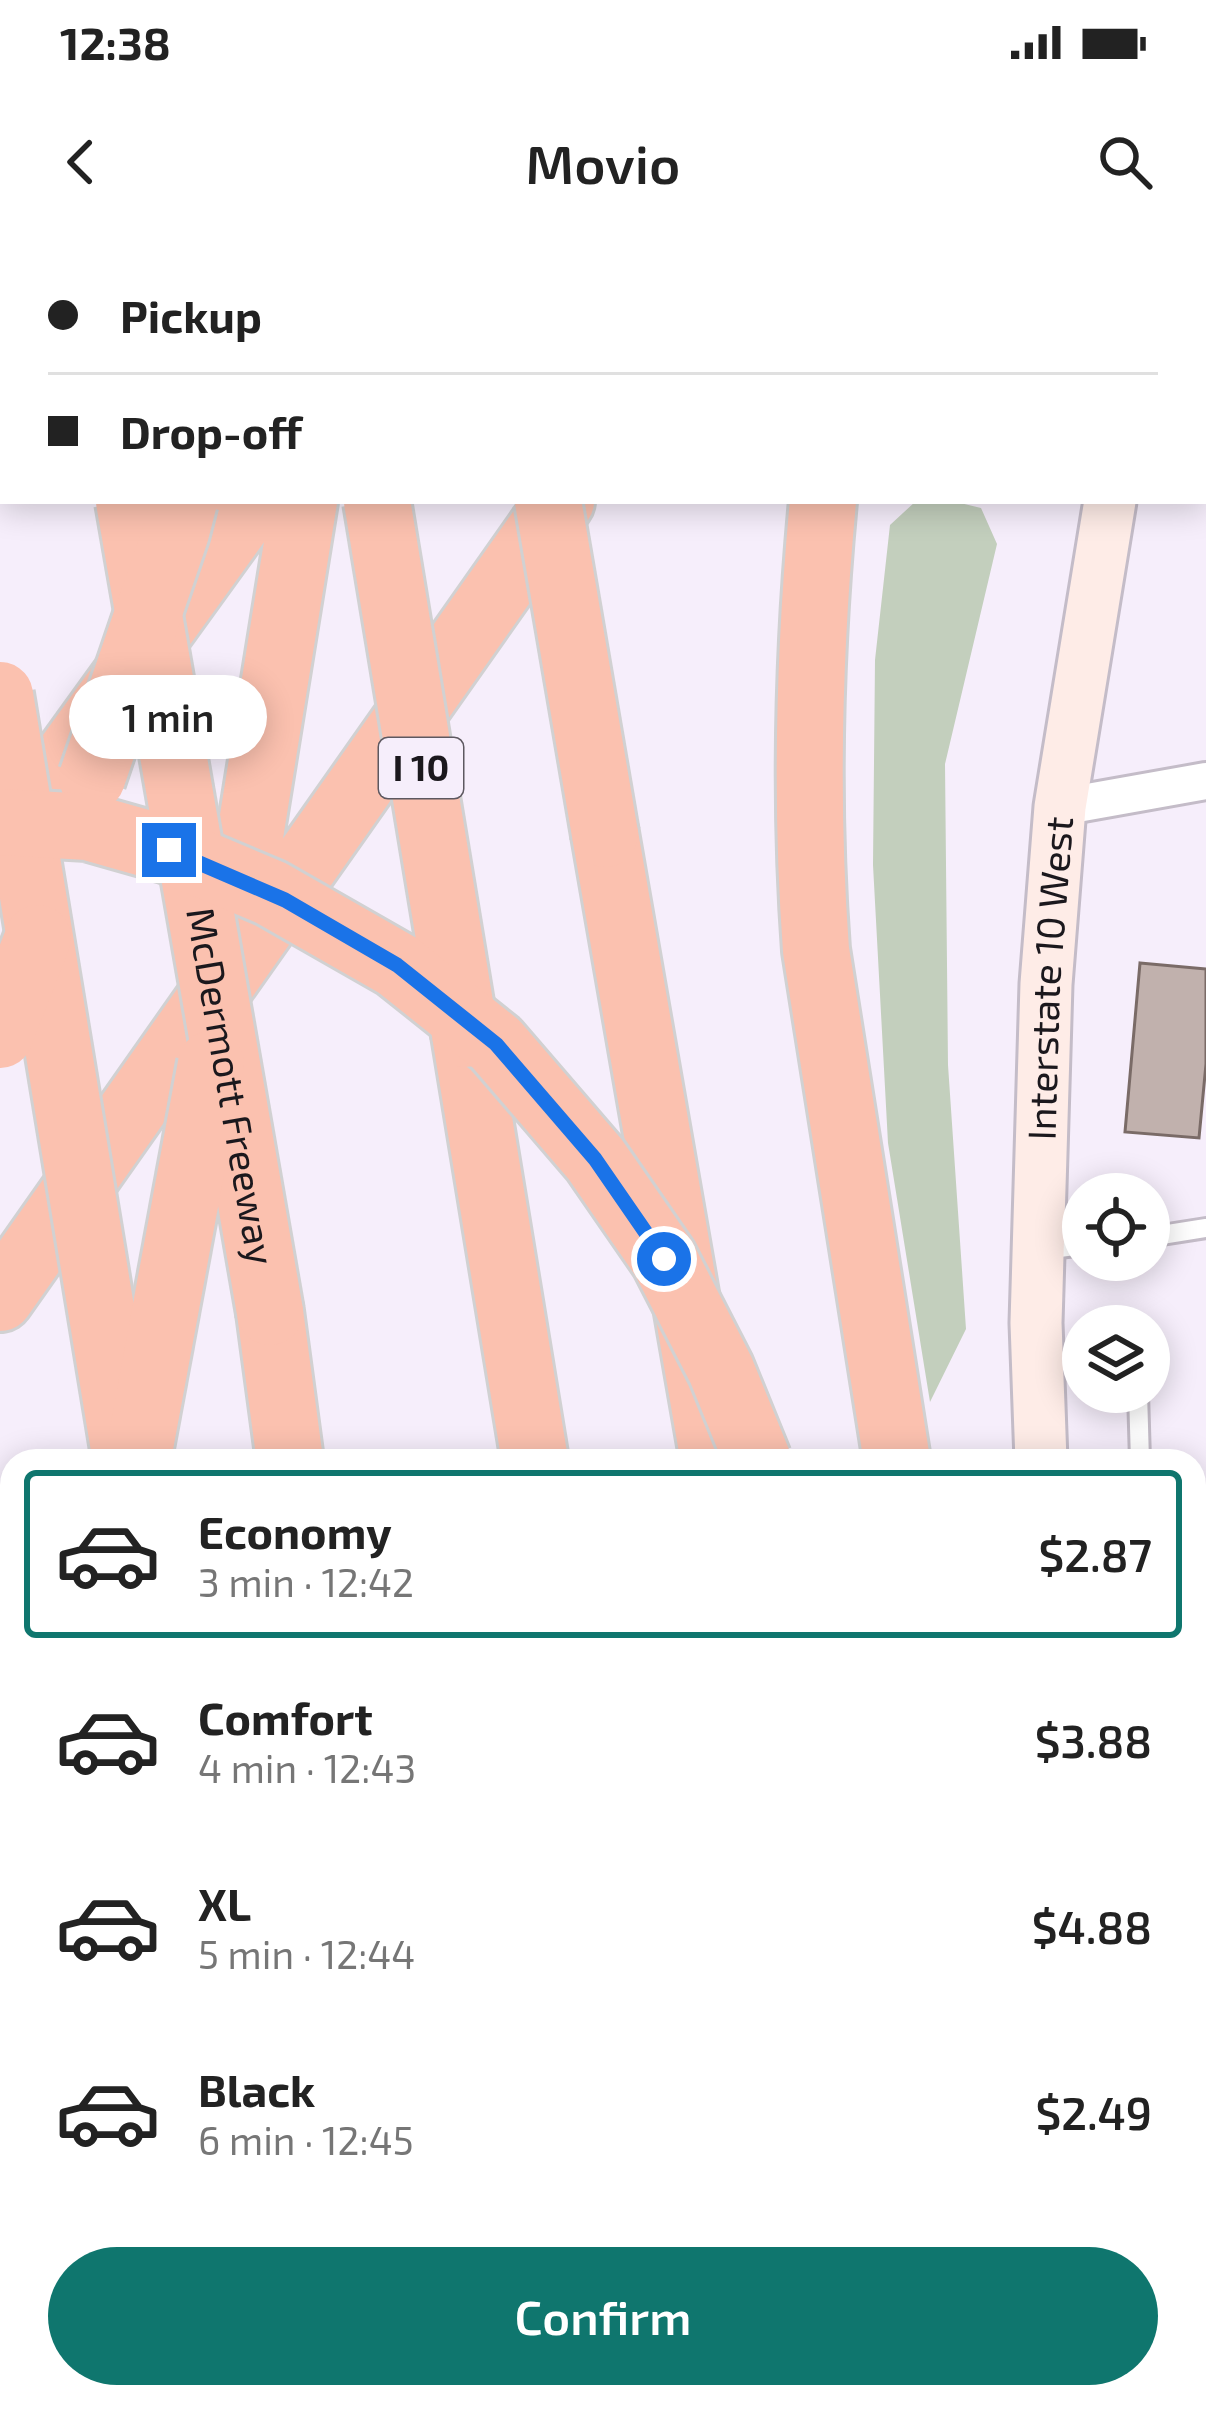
<!DOCTYPE html>
<meta charset="utf-8">
<style>
body{margin:0;font-family:"Exo 2",sans-serif;background:#f6f6f6;color:#222;height:100vh;display:flex;flex-direction:column;font-size:45px;white-space:nowrap}
*{box-sizing:border-box;margin:0}
p{font-size:39px;color:#767676}
.icon{flex:none;width:66px;height:66px;fill:none;stroke:currentColor;stroke-width:2;stroke-linecap:round;stroke-linejoin:round}
.map{position:relative;flex:1;overflow:hidden}
.drawer{position:absolute;left:0px;top:1209px;width:1206px;height:960px;display:flex;flex-direction:column;background:#fff;border-radius:36px 36px 0 0;box-shadow:0 6px 30px #0003}
.drawer>*{flex:none}
.guide{position:absolute;left:0px;top:0px;width:1206px;height:264px;box-shadow:0 6px 30px #0003;display:grid;align-content:center;height:264px;padding:0 48px;background:#fff}
.fabs{position:absolute;left:1062px;top:933px;display:grid;gap:24px}
.fabs a{display:grid;place-items:center;width:108px;height:108px;border-radius:50%;background:#fff;box-shadow:0 6px 30px #0003;font-size:60px}
.end{position:absolute;width:54px;height:54px;margin:-27px;border:15px solid #1a73e8;background:#fff;box-shadow:0 0 0 6px #fff}
.from{border-radius:50%}
.bubble{position:absolute;height:84px;border-radius:42px;background:#fff;box-shadow:0 6px 30px #0003;font-size:39px;font-weight:600;line-height:84px;text-align:center}
.guide b{display:flex;align-items:center;gap:42px;height:114px;font-size:45px}
.guide b+b{border-top:3px solid #e0e0e0}
.guide i{width:30px;height:30px;background:#222}
ul{padding:21px 0 0;list-style:none}
li{display:flex;align-items:center;gap:36px;height:168px;margin:0 24px 18px;padding:0 24px;border:6px solid transparent;border-radius:12px}
li div{flex:1}
li b{display:block;font-size:45px}
li em{font-style:normal;font-weight:600}
li.selected{border-color:#0f766e}
li>.icon{width:108px;height:108px;stroke-width:1.5}
.cta{display:flex;gap:24px;margin-top:auto;padding:24px 48px}
.cta a{flex:1;height:138px;border-radius:72px;background:#0f766e;color:#fff;font-size:48px;font-weight:600;line-height:138px;text-align:center}
.status{display:flex;justify-content:space-between;align-items:center;height:84px;padding:0 60px;background:#fff;direction:ltr}
.status svg{height:33px;fill:currentColor}
header{display:flex;justify-content:space-between;align-items:center;height:156px;padding:0 48px;background:#fff;font-size:54px;font-weight:600}
.map>svg:first-child{display:block}
.green{fill:#c3cfbd}
.building{fill:#c1b1ad;stroke:#7a6b67;stroke-width:3}
.lines{fill:none;stroke-linecap:round;stroke-linejoin:round}
.lane-casing{stroke:#c4bcc8;stroke-width:24}
.street-casing{stroke:#c4bcc8;stroke-width:42}
.secondary-casing{stroke:#c4bcc8;stroke-width:57}
.highway-casing{stroke:#d1d1d2;stroke-width:72}
.lane{stroke:#fff;stroke-width:18}
.street{stroke:#fff;stroke-width:36}
.secondary{stroke:#feece7;stroke-width:51}
.highway{stroke:#fbc1af;stroke-width:66}
.highway-bridge-casing{stroke:#d1d1d2;stroke-width:72;stroke-linecap:butt}
.highway-bridge{stroke:#fbc1af;stroke-width:66}
.route{stroke:#1a73e8;stroke-width:15}
.labels{text-anchor:middle;stroke-width:9;stroke-linejoin:round;paint-order:stroke}
.shield{fill:#f6eefb;stroke:#5d5860;stroke-width:3}
.shield-label{font-size:36px;font-weight:bold;fill:#1b181d}
.street-label{font-size:39px;fill:#1b181d;stroke:#f6eefb}
</style>
<div class="status"><b>12:38</b><svg viewBox="0 0 49 12"><path d="M0 12V9h3v3zM5 12V6h3v6zM10 12V3h3v9zM15 12V0h3v12zM26 1h20v11H26zM47 4h2v5h-2z"/></svg></div>
<header><svg class="icon" aria-label="back" viewBox="0 0 24 24"><path d="M15 5l-7 7 7 7"/></svg>Movio<svg class="icon" aria-label="search" viewBox="0 0 24 24"><circle cx="10" cy="10" r="6"/><path d="M15 15l6 6"/></svg></header>
<div class="map">
<svg width="1206" height="2169" viewBox="0 0 1206 2169">
<rect width="100%" height="100%" fill="#f6eefb"/>
<!-- green -->
<path class="green" d="M916,261H952L981,268L997,304L945,524L948,825L966,1089L930,1162L888,903L873,625L875,420L890,285Z
M12,1438V1801L10,1803L0,1797V1452Z
M12,1967V2157H138L141,2169H0V1980Z"/>
<!-- building -->
<path class="building" d="M1140,723L1206,729V824L1199,898L1125,892Z"/>
<g class="lines">
<defs>
<path id="lane" d="M1149,997L1206,988
M1043,1010L1083,1005
M1042,1120L1083,1121
M1138,1152L1140,1221
M1194,1808L1206,1806
M1194,1928L1206,2006"/>
<path id="street" d="M1060,567L1206,541"/>
<g id="secondary">
<path d="M1158,3V0"/>
<path id="s1" d="M1041,1221L1036,1083L1046,744L1060,567L1110,261"/>
<path d="M1144,2157L1146,2169"/>
</g>
<path id="highway" d="M84,0L85,3
M503,0V3
M244,3L245,0
M350,3V0
M436,3L438,0
M668,3L670,0
M749,3L751,0
M854,3L855,0
M0,9L3,5
M823,261C809,410 805,560 816,710L897,1221
M605,594L714,1221
M249,602L304,261
M0,611L253,261
M465,794L535,1221
M0,1058L561,261
M270,1072L290,1221
M165,2157L168,2169
M280,2157L282,2169
M362,2157L365,2169
M460,2157L464,2169
M683,2157L685,2169
M872,2157L873,2169
M979,2157L983,2169
M1030,2157L1032,2169"/>
</defs>
<!-- lane casing -->
<use href="#lane" class="lane-casing"/>
<!-- street casing -->
<use href="#street" class="street-casing"/>
<!-- secondary casing -->
<use href="#secondary" class="secondary-casing"/>
<!-- highway casing -->
<use href="#highway" class="highway-casing"/>
<!-- lane -->
<use href="#lane" class="lane"/>
<!-- street -->
<use href="#street" class="street"/>
<!-- secondary -->
<use href="#secondary" class="secondary"/>
<!-- highway -->
<use href="#highway" class="highway"/>
<defs>
<g id="highway-bridge">
<path id="s2" d="M129,261L270,1072"/>
<path d="M377,261L465,794"/>
<path d="M548,261L605,594"/>
<path d="M0,455L126,1221"/>
<path d="M92,538L176,292L184,261"/>
<path d="M0,582L88,587L169,610L271,653L397,725L496,804L595,919L664,1019L721,1130L758,1221"/>
<path d="M0,795L38,698"/>
<path d="M139,1212L211,824"/>
</g>
</defs>
<!-- highway-bridge casing -->
<use href="#highway-bridge" class="highway-bridge-casing"/>
<!-- highway-bridge -->
<use href="#highway-bridge" class="highway-bridge"/>
</g>
<g class="lines">
<!-- route -->
<path class="route" d="M169,610L285,660L397,725L496,804L595,919L664,1019"/>
</g>
<g class="labels">
<!-- shield labels -->
<rect class="shield" x="379" y="498" width="84" height="60" rx="9"/>
<g class="shield-label">
<text x="421" y="541">I 10</text>
</g>
<!-- street labels -->
<g class="street-label">
<text dy="14" stroke="none"><textPath href="#s1" startOffset="483">Interstate 10 West</textPath></text>
<text dy="14" stroke="none"><textPath href="#s2" startOffset="594">McDermott Freeway</textPath></text>
</g>
</g>
</svg>
<div class="fabs">
<a><svg class="icon" aria-label="locate" viewBox="0 0 24 24"><circle cx="12" cy="12" r="6"/><path d="M12 2v4M12 18v4M2 12h4M18 12h4"/></svg></a>
<a><svg class="icon" aria-label="layers" viewBox="0 0 24 24"><path d="M12 4l9 5-9 5-9-5zM3 14l9 5 9-5"/></svg></a>
</div>
<i class="end from" style="left:664px;top:1019px"></i>
<i class="end" style="left:169px;top:610px"></i>
<div class="bubble" style="left:69px;top:435px;width:198px">1 min</div>
<div class="guide">
<b><i class="from"></i>Pickup</b>
<b><i></i>Drop-off</b>
</div>
<section class="drawer">
<ul>
<li class="selected"><svg class="icon" aria-label="car" viewBox="0 0 24 24"><path d="M5 17H2v-5l4-1 3-4h7l3 4 3 1v5h-3M9 17h6M6 11h13"/><circle cx="7" cy="17" r="2"/><circle cx="17" cy="17" r="2"/></svg><div><b>Economy</b><p>3 min · 12:42</p></div><em>$2.87</em></li>
<li><svg class="icon" aria-label="car" viewBox="0 0 24 24"><path d="M5 17H2v-5l4-1 3-4h7l3 4 3 1v5h-3M9 17h6M6 11h13"/><circle cx="7" cy="17" r="2"/><circle cx="17" cy="17" r="2"/></svg><div><b>Comfort</b><p>4 min · 12:43</p></div><em>$3.88</em></li>
<li><svg class="icon" aria-label="car" viewBox="0 0 24 24"><path d="M5 17H2v-5l4-1 3-4h7l3 4 3 1v5h-3M9 17h6M6 11h13"/><circle cx="7" cy="17" r="2"/><circle cx="17" cy="17" r="2"/></svg><div><b>XL</b><p>5 min · 12:44</p></div><em>$4.88</em></li>
<li><svg class="icon" aria-label="car" viewBox="0 0 24 24"><path d="M5 17H2v-5l4-1 3-4h7l3 4 3 1v5h-3M9 17h6M6 11h13"/><circle cx="7" cy="17" r="2"/><circle cx="17" cy="17" r="2"/></svg><div><b>Black</b><p>6 min · 12:45</p></div><em>$2.49</em></li>
</ul>
<div class="cta"><a>Confirm</a></div>
</section>
</div>
